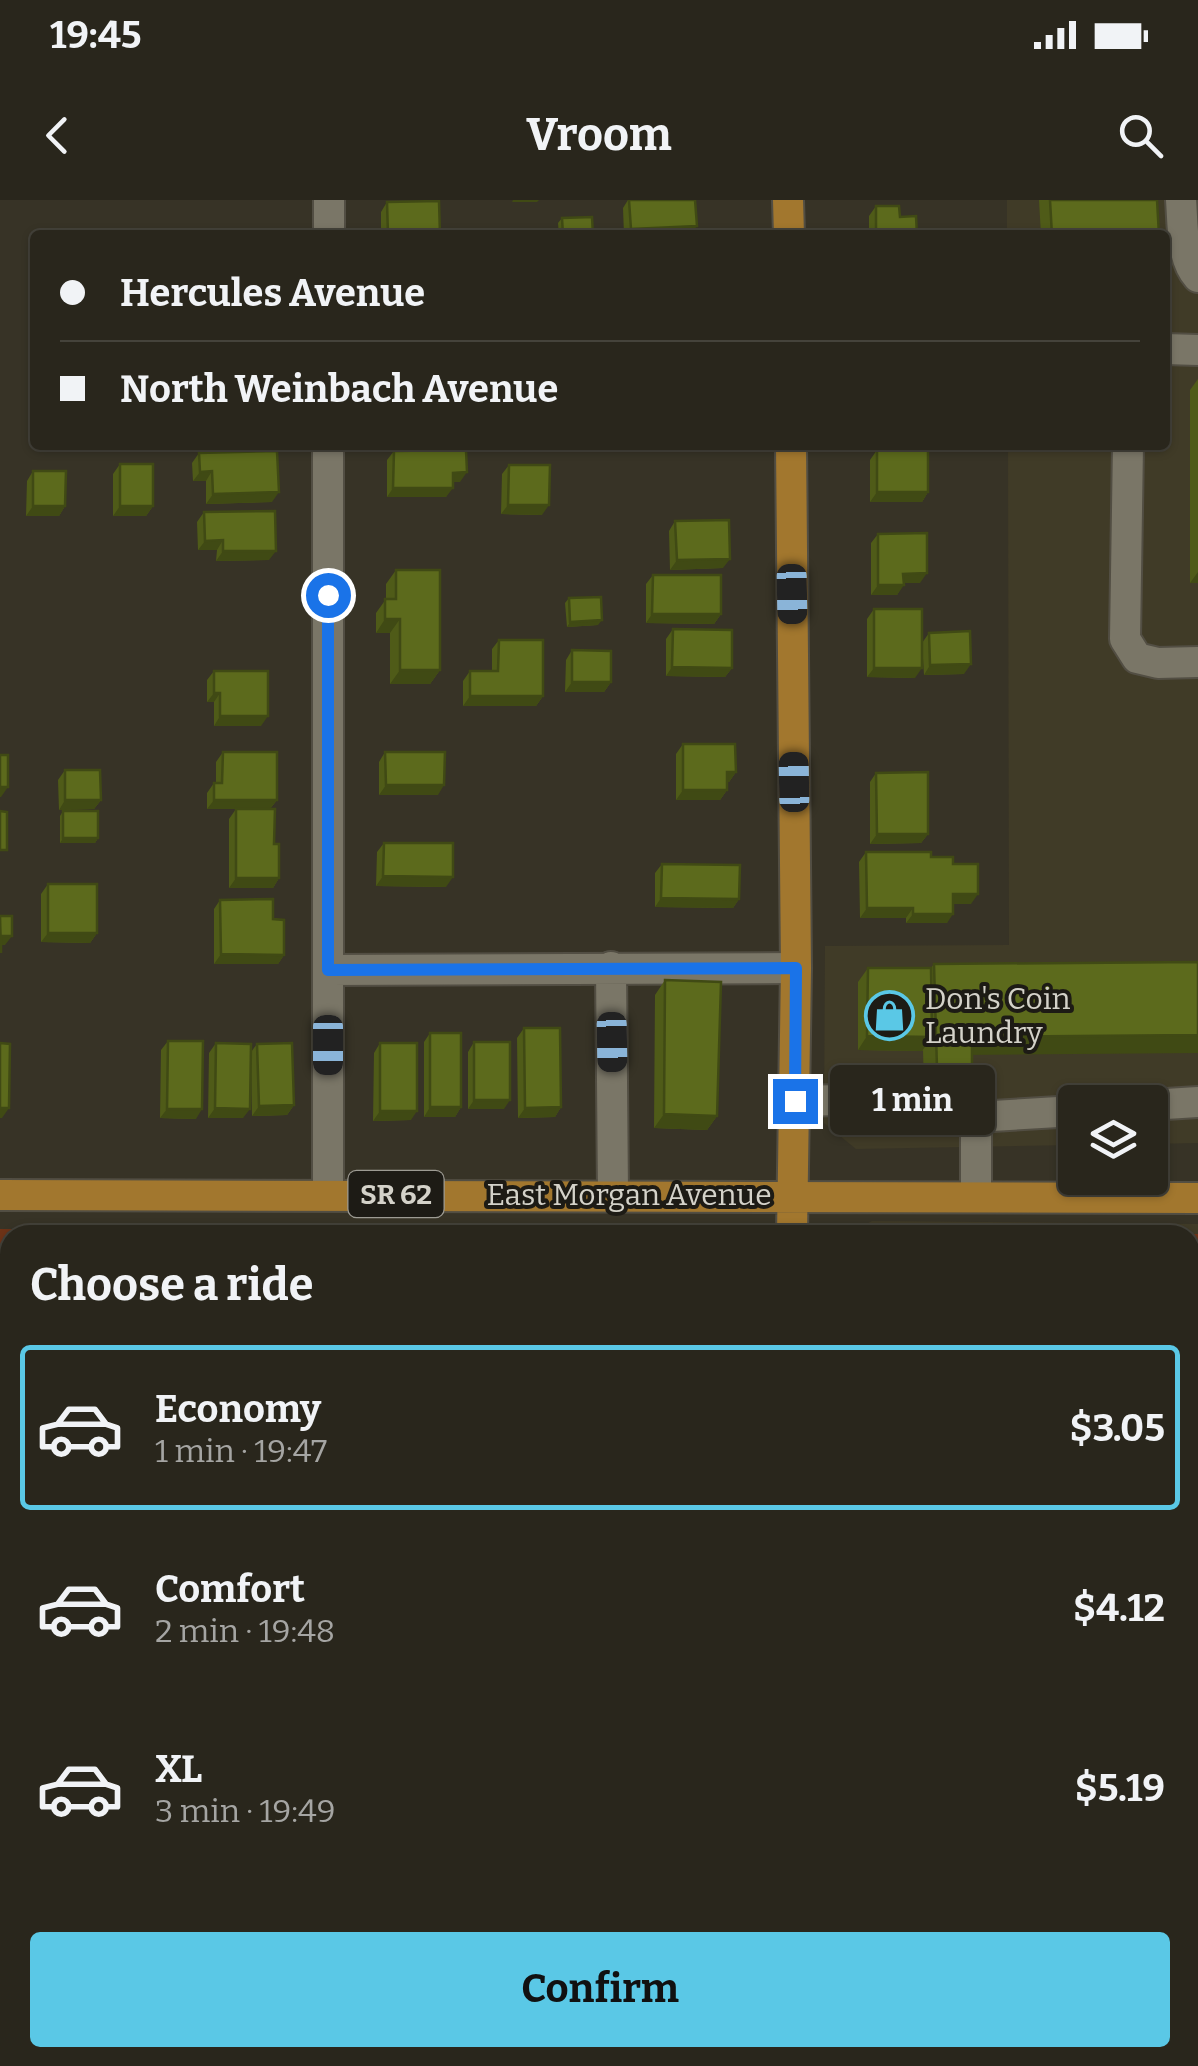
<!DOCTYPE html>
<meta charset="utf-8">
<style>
body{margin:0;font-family:Bitter,serif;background:#353229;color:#f1f3f6;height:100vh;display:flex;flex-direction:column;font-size:38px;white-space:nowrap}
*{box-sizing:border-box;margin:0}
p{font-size:32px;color:#a5a5a3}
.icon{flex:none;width:55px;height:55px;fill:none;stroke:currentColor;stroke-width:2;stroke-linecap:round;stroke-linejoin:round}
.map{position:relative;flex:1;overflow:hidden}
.details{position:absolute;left:0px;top:1025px;width:1200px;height:842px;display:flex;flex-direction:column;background:#29261c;border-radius:30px 30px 0 0;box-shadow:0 2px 8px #0004,0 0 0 2px #45433b}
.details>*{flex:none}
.hud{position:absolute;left:30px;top:30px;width:1140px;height:220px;border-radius:10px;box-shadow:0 2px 8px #0004,0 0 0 2px #45433b;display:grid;align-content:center;height:220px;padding:0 30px;background:#29261c}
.controls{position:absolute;left:1058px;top:885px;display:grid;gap:20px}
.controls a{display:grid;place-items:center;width:110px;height:110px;border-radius:10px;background:#29261c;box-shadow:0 2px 8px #0004,0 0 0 2px #45433b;font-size:50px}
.end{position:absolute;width:45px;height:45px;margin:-22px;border:12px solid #1a73e8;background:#fff;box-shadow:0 0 0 5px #fff}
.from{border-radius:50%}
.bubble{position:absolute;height:70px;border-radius:10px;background:#29261c;box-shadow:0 2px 8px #0004,0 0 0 2px #45433b;font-size:32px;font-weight:700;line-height:70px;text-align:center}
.car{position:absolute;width:30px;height:60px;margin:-30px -15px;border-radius:12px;box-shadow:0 0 8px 2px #0007;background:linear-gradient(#222 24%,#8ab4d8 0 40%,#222 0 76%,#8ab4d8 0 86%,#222 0)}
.hud b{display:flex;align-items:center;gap:35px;height:95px;font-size:38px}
.hud b+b{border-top:2px solid #45433b}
.hud i{width:25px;height:25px;background:#f1f3f6}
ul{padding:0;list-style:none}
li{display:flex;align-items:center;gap:30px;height:165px;margin:0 20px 15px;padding:0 10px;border:5px solid transparent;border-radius:10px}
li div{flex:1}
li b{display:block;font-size:38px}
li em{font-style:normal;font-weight:700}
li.selected{border-color:#5ac8e6}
li>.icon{width:90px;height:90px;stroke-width:1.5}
h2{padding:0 30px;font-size:45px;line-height:120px}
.primary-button{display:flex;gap:20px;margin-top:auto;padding:20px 30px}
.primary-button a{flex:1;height:115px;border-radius:10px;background:#5ac8e6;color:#111;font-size:40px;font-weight:700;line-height:115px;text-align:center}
.status{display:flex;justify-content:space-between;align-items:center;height:70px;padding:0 50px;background:#29261c;direction:ltr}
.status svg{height:28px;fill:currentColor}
header{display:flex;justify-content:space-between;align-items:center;height:130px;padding:0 30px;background:#29261c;font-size:45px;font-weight:700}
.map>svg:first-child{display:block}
.built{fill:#403b27}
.green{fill:#6e3317}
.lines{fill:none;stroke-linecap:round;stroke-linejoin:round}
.minor-casing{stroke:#524e43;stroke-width:34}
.major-casing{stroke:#524e43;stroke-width:34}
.path{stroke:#8c897e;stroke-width:5;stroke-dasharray:5 5;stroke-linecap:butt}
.minor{stroke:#7a7667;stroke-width:30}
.major{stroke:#a2772e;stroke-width:30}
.wall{fill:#4f5b18}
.shaded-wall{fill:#404a14}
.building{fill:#5c6a1c;stroke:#404a14;stroke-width:2.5}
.route{stroke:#1a73e8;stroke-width:12}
.labels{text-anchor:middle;stroke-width:8;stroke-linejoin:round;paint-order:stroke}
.shield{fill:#1d1b15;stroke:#9d9b93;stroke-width:2.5}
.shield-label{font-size:28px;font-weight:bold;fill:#d4d2c9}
.poi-label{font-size:30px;fill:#d4d2c9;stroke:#1d1b15;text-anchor:start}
.street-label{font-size:30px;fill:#d4d2c9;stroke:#1d1b15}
</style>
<div class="status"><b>19:45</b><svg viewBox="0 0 49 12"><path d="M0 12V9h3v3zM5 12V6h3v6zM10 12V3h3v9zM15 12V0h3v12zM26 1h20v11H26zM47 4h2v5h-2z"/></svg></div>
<header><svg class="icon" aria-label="back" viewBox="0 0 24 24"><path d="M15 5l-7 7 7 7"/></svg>Vroom<svg class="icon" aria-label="search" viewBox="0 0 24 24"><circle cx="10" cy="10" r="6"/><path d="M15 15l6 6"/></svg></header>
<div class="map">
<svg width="1198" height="1866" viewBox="0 0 1198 1866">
<rect width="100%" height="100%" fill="#373326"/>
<!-- built -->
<path class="built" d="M1007,0H1198V943L1150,944V902H1075V945L856,949L824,923L825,746L1009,745L1008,245H1165V35H1007Z
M872,1021L1198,1024V1866H819V1858H1190V1035H846Z"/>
<!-- green -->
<path class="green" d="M0,1029L545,1031V1035H10V1858H542V1866H0Z
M1013,1029L1100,1035H850L872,1030Z
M1173,1034H1198V1193H1190V1035Z
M861,1858H1171V1866H861Z"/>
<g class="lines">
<defs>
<path id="minor" d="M1181,0C1183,24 1181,58 1198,77
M329,35V0
M1165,149L1198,150
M1128,245L1125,439L1137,458L1158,463L1198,462
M611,767L613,994
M328,770L796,768
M795,901L890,899L976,917V997
M1150,905L1198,902
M976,917L1075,911
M328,994V245
M832,1866V1858
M1192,1866V1694L1198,1652"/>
<path id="major" d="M788,0L789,35
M791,245L796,768L792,1035
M0,995L1198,998
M790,1866V1858"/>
</defs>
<!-- minor casing -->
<use href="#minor" class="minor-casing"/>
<!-- major casing -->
<use href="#major" class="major-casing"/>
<!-- path -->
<path class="path" d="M1163,1033V1035
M1190,1552L1198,1547
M1190,1608L1198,1603"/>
<!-- minor -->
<use href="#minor" class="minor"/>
<!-- major -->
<use href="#major" class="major"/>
</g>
<!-- wall -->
<path class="wall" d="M628,0H629L690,35H624L623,8Z
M1039,0H1157L1159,35H1041Z
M387,2L440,35H381V12Z
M876,6L900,17L917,35H869V16Z
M562,18L593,35H559L558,23Z
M1198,179V383H1190V190Z
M240,245H274L270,251L272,302L206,304V281H193L192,263L199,253L240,252Z
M877,250L928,292L922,302H870V260Z
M394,251L460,282H453L446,297H387V260Z
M120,264L153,306L146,316H113V274Z
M509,265L542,315L501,314L502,274Z
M33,271L65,306L59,316H26L27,281Z
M204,312L269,360L216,361L217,350H198L197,322Z
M675,321L723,368L670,370L669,331Z
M878,334L920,383H904L897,395H871V343Z
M396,370L440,470L430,484H390V433H376V413L386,399V384Z
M653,375L721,414L714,424L646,423V384Z
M569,398L598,425L567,427L565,403Z
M874,409L915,478L867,477V419Z
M673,429L732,468L725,477L666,476V439Z
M929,433L964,474L924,475L922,443Z
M499,440L543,496L536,506H463V481L470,471H492V449Z
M572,450L611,482L604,492H565L566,460Z
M214,471L261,526H214V502H207V480Z
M683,544L736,572L729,582H727V590L720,600H676V554Z
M223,552L277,600L270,609L279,678L273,688H229V619L236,609H207V593L214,583H216V562Z
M385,552L438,595H379V562Z
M65,570L101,600L94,609L59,610L58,580Z
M876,573L928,634L921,643L870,644V582Z
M63,611L98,638L95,643H60V616Z
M384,643L446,687L376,686L377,652Z
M866,652L931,657L953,664L971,704H953L947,723H906V718H860L859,662Z
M662,664L739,699L733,708L655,707V673Z
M48,684L97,733L90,743L41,742V694Z
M220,700L273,719L284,755L278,764H214V709Z
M934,764L972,855L959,886H924L923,850L922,851L858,850V782L868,768H931Z
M665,780L717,916L707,930L654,928L655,795Z
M524,828L561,907L555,917L518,918L517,838Z
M430,833L461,907L455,917H424V842Z
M168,841L196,919L160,918L161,850Z
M474,842L504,909H468V852Z
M216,843L251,852L257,844L294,905L287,915L252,916L251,866L243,918H208L209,853Z
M380,843L411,920L373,921L374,853Z
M549,1858H597V1866H549Z
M631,1858H720L715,1866H631Z"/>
<!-- shaded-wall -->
<path class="shaded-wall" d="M513,0H539L537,2H512Z
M697,26L690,35H627L631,29Z
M115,245H150L147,249H112Z
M246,245H274L267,255H240Z
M497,245H540L539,246L496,247Z
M212,271L206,281H193L200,272Z
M467,272L460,282H446L453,273Z
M393,288H453L446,297H387Z
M279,292L272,302L206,304L213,294Z
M877,292H928L922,302H870Z
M508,305H549L542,315L501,314Z
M33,306H65L59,316H26Z
M120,306H153L146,316H113Z
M223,340L217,350H198L205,341Z
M223,351H276L269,360L216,361Z
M730,359L723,368L670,370L677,360Z
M1198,372V383H1190Z
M927,373L920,383H897L903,374Z
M878,385H904L897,395H871Z
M652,414H721L714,424L646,423Z
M385,419H400L390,433H376Z
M602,420L598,425L567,427L570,422Z
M971,464L964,474L924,475L930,465Z
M672,467L732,468L725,477L666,476Z
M874,468H922L915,478L867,477Z
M400,470H440L430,484H390Z
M572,482H611L604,492H565Z
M214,493H220L214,502H207Z
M470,496H543L536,506H463Z
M220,516H268L261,526H214Z
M727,572H736L729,582L720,581Z
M386,585H444L438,595H379Z
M0,587H8L1,597H0Z
M683,590H727L720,600H676Z
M65,600H101L94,609L59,610Z
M214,600H277L270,609H207Z
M877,634H928L921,643L870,644Z
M63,638H98L95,643H60Z
M383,676L453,677L446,687L376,686Z
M236,678H279L273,688H229Z
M953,694H978L971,704H946Z
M661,698L739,699L733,708L655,707Z
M867,708H913L906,718H860Z
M913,714H953L947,723H906Z
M48,733H97L90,743L41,742Z
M1,736H12L5,745H0Z
M221,754L284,755L278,764H214Z
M1198,835V853L959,855L972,837Z
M867,836L932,837L922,851L858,850Z
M937,868H972L959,886H924Z
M474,900H510L504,909H468Z
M294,905L287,915L252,916L259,906Z
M430,907H461L455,917H424Z
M561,907L555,917L518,918L525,908Z
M0,908H9L2,918H0Z
M215,908L250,909L243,918H208Z
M167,909H202L196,919L160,918Z
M380,911H417L411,920L373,921Z
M664,914L717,916L707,930L654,928Z
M1190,1308L1198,1309V1323H1190Z
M1190,1486H1198V1500H1190Z
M711,1859H720L715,1866H706Z"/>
<!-- building -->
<path class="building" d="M629,0H695L697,26L631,29Z
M1050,0H1157L1159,35H1052Z
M439,1L440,35H388L387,2Z
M876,6H899L900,17L916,16L917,35H876Z
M592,17L593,35H563L562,18Z
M466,250L467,272L453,273V288H393L394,251Z
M877,250H928V292H877Z
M277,251L279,292L213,294L212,271L200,272L199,253Z
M120,264H153V306H120Z
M509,265H550L549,305H508Z
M33,271H66L65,306H33Z
M275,311L276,351H223V340L205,341L204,312Z
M729,320L730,359L677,360L675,321Z
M927,333V373L903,374L904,385H878V334Z
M396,370H440V470H400V419H385V399H396Z
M653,375H721V414H652Z
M601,397L602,420L570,422L569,398Z
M874,409H922V468H874Z
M673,429L732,430V468L672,467Z
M970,431L971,464L930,465L929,433Z
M499,440H543V496H470V471H498Z
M572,450L611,451V482H572Z
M214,471H268V516H220V493H214Z
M683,544H735L736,572H727V590H683Z
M223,552H277V600H214V583H222Z
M385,552H445L444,585H386Z
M0,555H8V587H0Z
M65,570H100L101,600H65Z
M928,572V634H877L876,573Z
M236,609H275L274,644H279V678H236Z
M0,611L7,612V650H0Z
M63,611H98V638H63Z
M384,643H453V677L383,676Z
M866,652H931V657H953V664H978V694H953V714H913V708H867Z
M662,664L740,665L739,699L661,698Z
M48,684H97V733H48Z
M273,699V719L284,720V755L221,754L220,700Z
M0,716H12V736H1V753Z
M1198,762V835L972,837V868H937L934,764Z
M868,768H931L932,837L867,836Z
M665,780L721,782L717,916L664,914Z
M524,828H560L561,907L525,908Z
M430,833H461V907H430Z
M168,841H203L202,909H167Z
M474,842H510V900H474Z
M0,843L10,844L9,908H0Z
M216,843L251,844L250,909L215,908Z
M292,843L294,905L259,906L257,844Z
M380,843H417V911H380Z
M1190,1197H1198V1309L1190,1308Z
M1190,1385H1198V1486H1190Z
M556,1858H597V1866H556Z
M638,1858H720V1859H711L710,1866H638Z"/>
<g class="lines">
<!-- route -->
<path class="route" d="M328,395V770L796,768L795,901"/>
</g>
<!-- icons -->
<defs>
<symbol id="shop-ring" viewBox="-11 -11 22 22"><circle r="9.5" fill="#1d1b15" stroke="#5ac8e6" stroke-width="1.5"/><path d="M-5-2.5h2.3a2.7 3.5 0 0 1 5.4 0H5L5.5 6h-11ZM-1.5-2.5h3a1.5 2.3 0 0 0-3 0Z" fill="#5ac8e6"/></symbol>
</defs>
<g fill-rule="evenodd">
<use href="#shop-ring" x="862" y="788" width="55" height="55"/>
</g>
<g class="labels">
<!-- shield labels -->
<rect class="shield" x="348.5" y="971" width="95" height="46" rx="8"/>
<g class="shield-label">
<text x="396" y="1004">SR 62</text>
</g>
<!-- poi labels -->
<g class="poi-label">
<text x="925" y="809">Don's Coin<tspan x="925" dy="34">Laundry</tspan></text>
</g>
<!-- street labels -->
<g class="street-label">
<text x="629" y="1005">East Morgan Avenue</text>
</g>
</g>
</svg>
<div class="controls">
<a><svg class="icon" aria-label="layers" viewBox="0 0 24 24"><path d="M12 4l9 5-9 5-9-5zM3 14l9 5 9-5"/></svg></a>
</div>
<i class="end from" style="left:328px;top:395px"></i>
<i class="end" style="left:795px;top:901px"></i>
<div class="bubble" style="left:830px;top:865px;width:165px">1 min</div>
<i class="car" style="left:792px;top:394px;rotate:179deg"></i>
<i class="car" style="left:794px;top:582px;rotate:359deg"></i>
<i class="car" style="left:612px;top:842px;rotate:179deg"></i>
<i class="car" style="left:328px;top:845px;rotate:180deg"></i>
<div class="hud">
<b><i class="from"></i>Hercules Avenue</b>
<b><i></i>North Weinbach Avenue</b>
</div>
<section class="details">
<h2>Choose a ride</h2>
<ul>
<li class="selected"><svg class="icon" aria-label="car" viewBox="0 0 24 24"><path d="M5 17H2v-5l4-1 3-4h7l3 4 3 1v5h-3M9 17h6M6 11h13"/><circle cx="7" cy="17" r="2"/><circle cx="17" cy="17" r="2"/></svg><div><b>Economy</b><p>1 min · 19:47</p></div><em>$3.05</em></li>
<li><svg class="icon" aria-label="car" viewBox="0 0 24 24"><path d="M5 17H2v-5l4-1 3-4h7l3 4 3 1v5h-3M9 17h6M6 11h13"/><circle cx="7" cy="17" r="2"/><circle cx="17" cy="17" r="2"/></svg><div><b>Comfort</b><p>2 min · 19:48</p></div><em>$4.12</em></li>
<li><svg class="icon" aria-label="car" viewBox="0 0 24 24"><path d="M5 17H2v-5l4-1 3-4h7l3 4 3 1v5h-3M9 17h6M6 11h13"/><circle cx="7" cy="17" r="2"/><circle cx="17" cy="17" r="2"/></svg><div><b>XL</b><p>3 min · 19:49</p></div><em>$5.19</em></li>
</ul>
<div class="primary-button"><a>Confirm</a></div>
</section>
</div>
